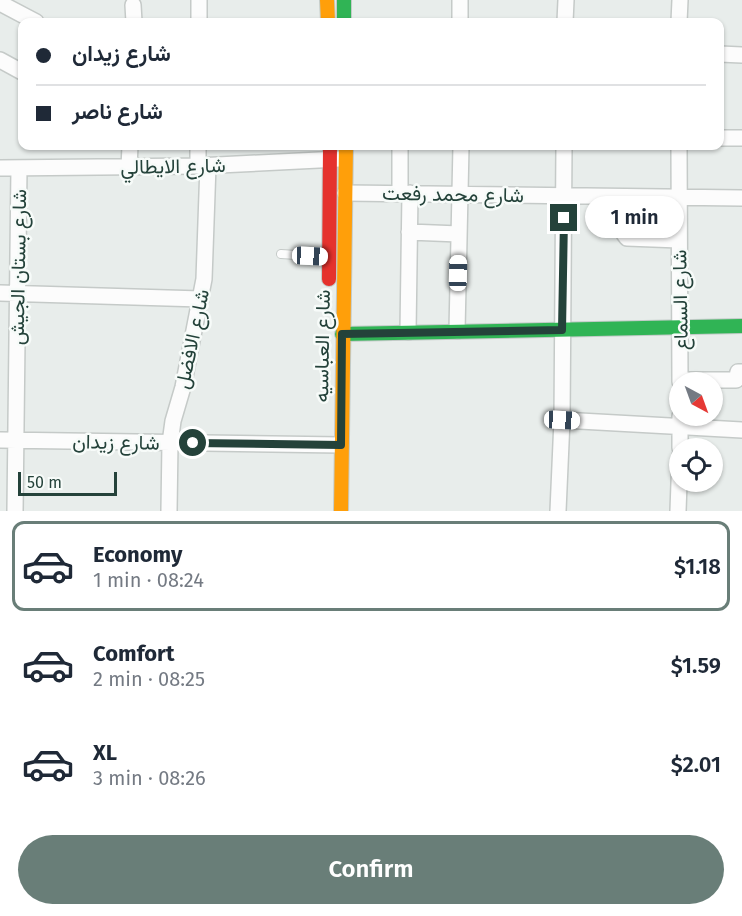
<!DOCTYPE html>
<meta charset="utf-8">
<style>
body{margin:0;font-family:"Fira Sans",Vazirmatn,sans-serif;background:#f6f6f7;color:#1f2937;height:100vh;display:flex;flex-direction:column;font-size:22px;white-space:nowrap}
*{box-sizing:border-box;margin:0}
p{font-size:20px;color:#747a83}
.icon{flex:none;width:33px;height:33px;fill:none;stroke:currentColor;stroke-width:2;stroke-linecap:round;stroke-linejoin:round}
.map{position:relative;height:511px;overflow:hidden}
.sheet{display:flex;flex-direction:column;background:#fff;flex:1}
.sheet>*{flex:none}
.banner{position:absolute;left:18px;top:18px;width:706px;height:132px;border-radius:12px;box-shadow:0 2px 4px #0004;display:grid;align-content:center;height:132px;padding:0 18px;background:#fff}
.needle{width:39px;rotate:139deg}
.tools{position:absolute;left:669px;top:372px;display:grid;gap:12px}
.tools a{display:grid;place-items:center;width:54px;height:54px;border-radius:50%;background:#fff;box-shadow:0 2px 4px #0004;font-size:30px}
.scale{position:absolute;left:18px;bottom:15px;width:99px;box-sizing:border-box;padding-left:6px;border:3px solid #24423a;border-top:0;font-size:16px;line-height:21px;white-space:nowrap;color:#24423a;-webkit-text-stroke:4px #f7fbf9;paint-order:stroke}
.end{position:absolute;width:27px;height:27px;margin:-14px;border:8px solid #24423a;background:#fff;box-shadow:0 0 0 3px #fff}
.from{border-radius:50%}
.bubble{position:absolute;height:42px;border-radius:21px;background:#fff;box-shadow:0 2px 4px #0004;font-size:20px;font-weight:600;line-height:42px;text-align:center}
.car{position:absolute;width:18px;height:36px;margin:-18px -9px;border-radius:8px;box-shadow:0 0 4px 2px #0007;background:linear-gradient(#fff 24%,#345 0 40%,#fff 0 76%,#345 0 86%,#fff 0)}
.banner b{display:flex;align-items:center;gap:21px;height:57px;font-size:22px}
.banner b+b{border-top:2px solid #e0e1e3}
.banner i{width:15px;height:15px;background:#1f2937}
ul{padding:10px 0 0;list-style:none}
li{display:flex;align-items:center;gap:18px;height:90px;margin:0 12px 9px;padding:0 6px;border:3px solid transparent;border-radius:12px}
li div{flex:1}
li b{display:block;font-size:22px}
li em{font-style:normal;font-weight:600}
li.selected{border-color:#697e78}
li>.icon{width:54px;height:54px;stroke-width:1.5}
.button{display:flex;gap:12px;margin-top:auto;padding:12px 18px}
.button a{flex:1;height:69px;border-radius:36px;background:#697e78;color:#fff;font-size:24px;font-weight:600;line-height:69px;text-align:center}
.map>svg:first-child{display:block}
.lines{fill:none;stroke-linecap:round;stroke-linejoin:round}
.lane-casing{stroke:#c5cac8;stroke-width:10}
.street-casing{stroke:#c5cac8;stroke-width:18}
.fast-casing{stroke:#c3cbc8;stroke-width:16}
.slow-casing{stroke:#c3cbc8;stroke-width:16}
.jam-casing{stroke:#c3cbc8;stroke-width:16}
.lane{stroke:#fcfcfc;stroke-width:8}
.street{stroke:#fcfcfc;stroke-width:15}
.fast{stroke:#30b455;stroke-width:14}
.slow{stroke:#ff9f0a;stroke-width:14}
.jam{stroke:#e5322d;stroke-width:14}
.route{stroke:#24423a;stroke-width:8}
.labels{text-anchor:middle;stroke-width:5;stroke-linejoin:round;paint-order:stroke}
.street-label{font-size:20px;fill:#24423a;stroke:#f7fbf9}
</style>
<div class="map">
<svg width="742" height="511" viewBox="0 0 742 511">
<rect width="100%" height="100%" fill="#e8edeb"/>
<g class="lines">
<defs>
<path id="lane" d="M281,254L327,257"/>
<path id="street" d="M460,0V22
M0,3L36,22
M133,5L134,22
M199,22V0
M565,22L566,0
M679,22L680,0
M720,54L742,55
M0,60L22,72
M720,138H742
M679,146L680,382
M198,166V146
M129,167L130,146
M0,168L198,166L339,159
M345,193L742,198
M400,193V146
M624,197V234L627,238L679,240
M409,232L459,234
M0,293L201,299
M457,331L461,146
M408,332L410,193
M680,380H736L738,372H742
M562,420L742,430
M0,440L341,445
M680,448V416
M15,511L19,168
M169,511L170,443L173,421L183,387L204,279L208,165
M558,511L562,420L564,146
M678,511L680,455"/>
<path id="fast" d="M344,0V22
M342,334L742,326"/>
<path id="slow" d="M327,0L328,22
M341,511L346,146"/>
<path id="jam" d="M329,279L330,146"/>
</defs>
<!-- lane casing -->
<use href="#lane" class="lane-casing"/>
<!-- street casing -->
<use href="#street" class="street-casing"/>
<!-- fast casing -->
<use href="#fast" class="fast-casing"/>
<!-- slow casing -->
<use href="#slow" class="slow-casing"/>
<!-- jam casing -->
<use href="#jam" class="jam-casing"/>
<!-- lane -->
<use href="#lane" class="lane"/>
<!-- street -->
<use href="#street" class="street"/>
<!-- fast -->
<use href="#fast" class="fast"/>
<!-- slow -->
<use href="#slow" class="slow"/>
<!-- jam -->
<use href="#jam" class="jam"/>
</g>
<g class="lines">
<!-- route -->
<path class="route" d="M193,443L341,445L342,334L562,330L564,218"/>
</g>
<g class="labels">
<!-- street labels -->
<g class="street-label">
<text transform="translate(173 166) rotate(-1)" y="7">شارع الايطالي</text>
<text transform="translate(453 194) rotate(1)" y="7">شارع محمد رفعت</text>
<text transform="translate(18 267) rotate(-89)" y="7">شارع بستان الجيش</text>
<text transform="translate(680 300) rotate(-91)" y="7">شارع السماع</text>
<text transform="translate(192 339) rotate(-78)" y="7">شارع الافضل</text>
<text transform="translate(322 346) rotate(-89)" y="7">شارع العباسيه</text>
<text transform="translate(116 442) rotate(1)" y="7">شارع زيدان</text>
</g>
</g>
</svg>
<div class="tools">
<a><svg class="needle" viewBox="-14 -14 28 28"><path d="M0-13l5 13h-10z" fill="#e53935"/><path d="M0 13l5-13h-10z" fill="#747a83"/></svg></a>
<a><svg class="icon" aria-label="locate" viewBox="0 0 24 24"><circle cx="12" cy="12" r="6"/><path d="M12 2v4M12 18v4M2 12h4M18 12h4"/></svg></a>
</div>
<div class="scale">50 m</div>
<i class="end from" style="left:193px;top:443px"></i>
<i class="end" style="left:564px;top:218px"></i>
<div class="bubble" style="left:585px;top:196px;width:99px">1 min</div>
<i class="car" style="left:310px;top:256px;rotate:93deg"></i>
<i class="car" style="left:458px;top:273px;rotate:1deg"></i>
<i class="car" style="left:562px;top:420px;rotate:93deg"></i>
<div class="banner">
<b><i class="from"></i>شارع زيدان</b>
<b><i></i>شارع ناصر</b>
</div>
</div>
<section class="sheet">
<ul>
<li class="selected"><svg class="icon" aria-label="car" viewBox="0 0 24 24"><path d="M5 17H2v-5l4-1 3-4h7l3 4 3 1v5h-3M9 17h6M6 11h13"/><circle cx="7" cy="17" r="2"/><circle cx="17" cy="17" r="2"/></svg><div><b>Economy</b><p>1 min · 08:24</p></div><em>$1.18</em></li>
<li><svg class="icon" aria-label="car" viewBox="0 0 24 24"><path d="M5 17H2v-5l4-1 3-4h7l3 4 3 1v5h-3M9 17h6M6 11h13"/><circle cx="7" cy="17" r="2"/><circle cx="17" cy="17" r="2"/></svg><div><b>Comfort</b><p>2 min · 08:25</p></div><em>$1.59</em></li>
<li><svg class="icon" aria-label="car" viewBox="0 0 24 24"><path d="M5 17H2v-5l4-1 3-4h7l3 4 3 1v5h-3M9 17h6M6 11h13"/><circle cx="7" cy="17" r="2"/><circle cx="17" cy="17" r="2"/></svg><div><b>XL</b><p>3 min · 08:26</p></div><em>$2.01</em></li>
</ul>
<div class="button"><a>Confirm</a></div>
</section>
